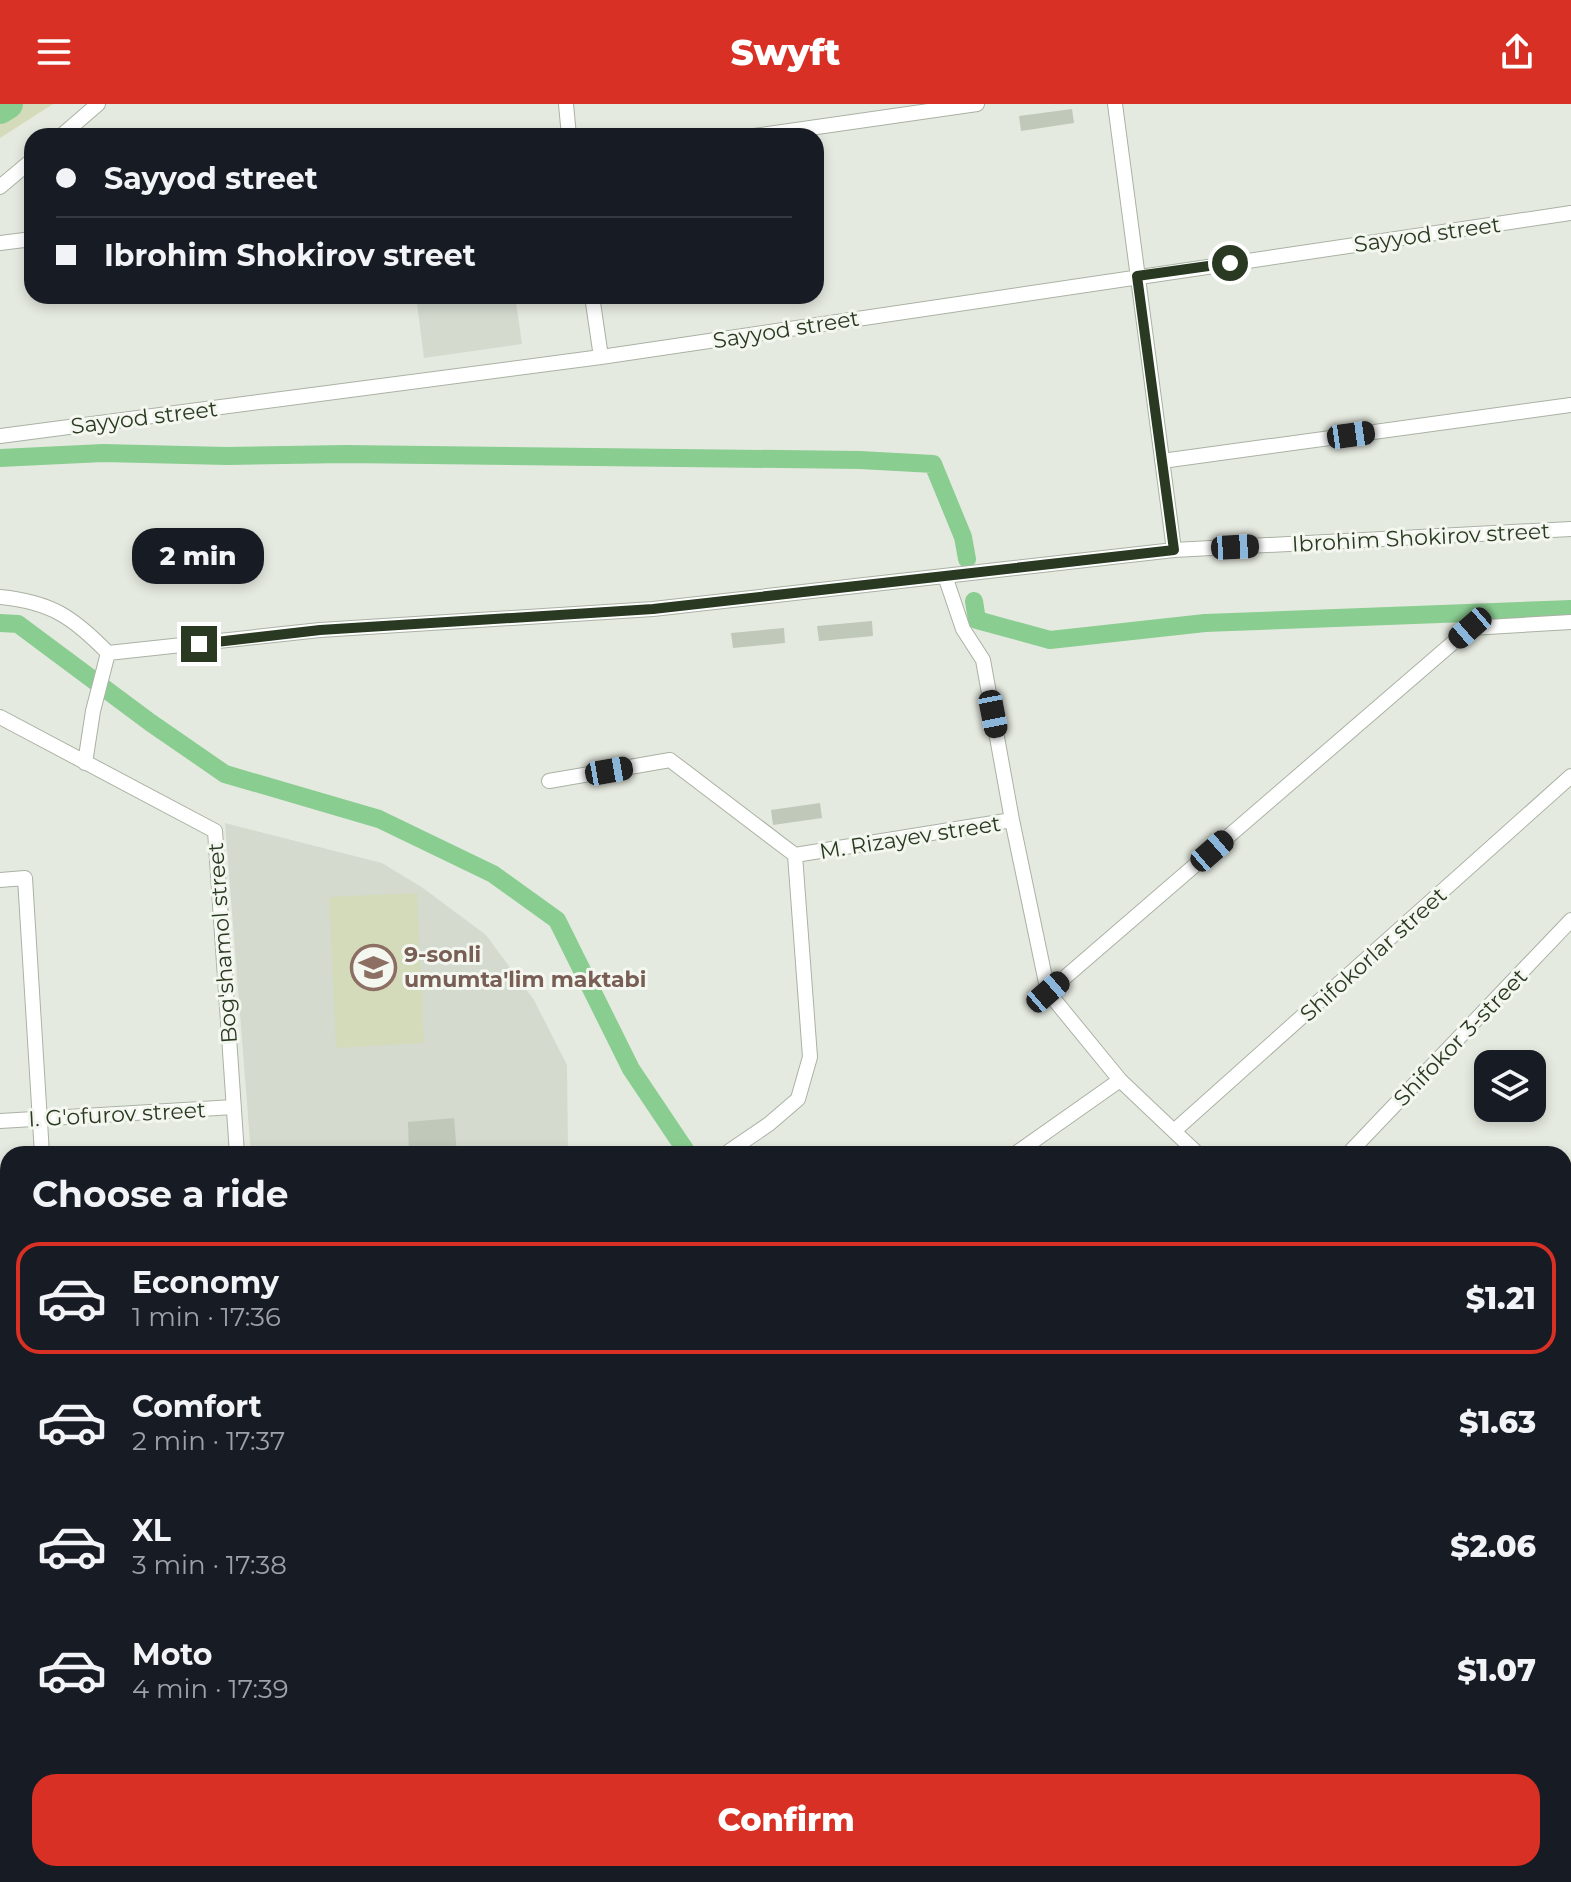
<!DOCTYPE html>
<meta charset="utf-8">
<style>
body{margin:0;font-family:Montserrat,sans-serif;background:#242831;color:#f1f3f6;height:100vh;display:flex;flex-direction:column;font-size:30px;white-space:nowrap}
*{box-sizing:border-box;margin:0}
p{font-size:26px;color:#9ea1a6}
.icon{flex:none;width:44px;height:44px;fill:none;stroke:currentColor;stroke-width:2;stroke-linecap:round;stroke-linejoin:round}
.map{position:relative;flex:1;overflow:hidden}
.sheet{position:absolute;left:0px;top:1042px;width:1572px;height:736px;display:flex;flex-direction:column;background:#171b24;border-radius:24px 24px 0 0;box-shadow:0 4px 12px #0003}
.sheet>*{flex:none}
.banner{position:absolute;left:24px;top:24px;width:800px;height:176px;border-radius:24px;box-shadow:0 4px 12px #0003;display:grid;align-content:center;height:176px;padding:0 32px;background:#171b24}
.fabs{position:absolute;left:1474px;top:946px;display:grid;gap:16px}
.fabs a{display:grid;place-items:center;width:72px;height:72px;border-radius:16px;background:#171b24;box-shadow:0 4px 12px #0003;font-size:40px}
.end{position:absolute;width:36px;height:36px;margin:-18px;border:10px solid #2a3a22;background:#fff;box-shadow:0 0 0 4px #fff}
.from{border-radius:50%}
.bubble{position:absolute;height:56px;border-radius:24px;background:#171b24;box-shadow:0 4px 12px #0003;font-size:26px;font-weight:800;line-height:56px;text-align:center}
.car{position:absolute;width:24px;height:48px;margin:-24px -12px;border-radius:10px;box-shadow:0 0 6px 2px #0007;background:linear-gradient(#222 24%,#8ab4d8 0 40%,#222 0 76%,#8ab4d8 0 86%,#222 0)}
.banner b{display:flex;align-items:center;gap:28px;height:76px;font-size:30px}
.banner b+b{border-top:2px solid #363941}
.banner i{width:20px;height:20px;background:#f1f3f6}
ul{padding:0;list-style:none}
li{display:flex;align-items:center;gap:24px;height:112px;margin:0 16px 12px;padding:0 16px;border:4px solid transparent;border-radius:24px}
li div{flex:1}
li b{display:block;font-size:30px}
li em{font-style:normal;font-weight:800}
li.selected{border-color:#d93025}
li>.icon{width:72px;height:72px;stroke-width:1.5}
h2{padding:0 32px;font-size:36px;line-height:96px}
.action{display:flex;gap:16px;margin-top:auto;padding:16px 32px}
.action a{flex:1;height:92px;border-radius:24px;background:#d93025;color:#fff;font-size:32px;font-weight:800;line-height:92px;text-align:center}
header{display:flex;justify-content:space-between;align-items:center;height:104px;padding:0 32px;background:#d93025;color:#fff;font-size:36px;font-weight:800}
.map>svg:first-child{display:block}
.built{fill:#d4dace}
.green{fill:#d4dbba}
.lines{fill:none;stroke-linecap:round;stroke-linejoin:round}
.canal{stroke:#8acd91;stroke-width:18}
.river{stroke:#8acd91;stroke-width:30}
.building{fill:#bfc8b9}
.minor-casing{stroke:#a9b2a3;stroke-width:16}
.minor{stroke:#fff;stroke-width:14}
.route{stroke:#2a3a22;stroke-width:10}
.labels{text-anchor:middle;stroke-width:6;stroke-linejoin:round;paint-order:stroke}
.street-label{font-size:22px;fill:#2a3a22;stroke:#f4f7f0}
.education-label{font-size:22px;font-weight:bold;fill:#785e54;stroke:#f4f7f0;text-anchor:start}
</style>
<header><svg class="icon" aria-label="menu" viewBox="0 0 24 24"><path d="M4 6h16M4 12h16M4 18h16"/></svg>Swyft<svg class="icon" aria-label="share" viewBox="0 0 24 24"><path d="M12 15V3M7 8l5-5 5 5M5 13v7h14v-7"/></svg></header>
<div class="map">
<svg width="1571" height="1778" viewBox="0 0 1571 1778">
<rect width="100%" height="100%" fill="#e5eae0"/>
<!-- built -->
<path class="built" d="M416,192H515L522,240L424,254Z
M225,719L382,759L423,784L486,831L534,896L567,961L568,1050H251Z"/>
<!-- green -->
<path class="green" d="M0,0H53L0,34Z
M417,789L424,939L336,944L329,793Z
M1571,1070V1198L1564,1204V1077Z
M878,1770H1091L1080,1778H879L876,1772Z"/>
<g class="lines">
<!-- canal -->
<path class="canal" d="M0,354L103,349L227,352L346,350L860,356L933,360L963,433L967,455
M974,497L977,516L1050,536L1205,519L1571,505
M0,519L18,520L151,619L225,670L379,715L493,770L557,816L631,965L688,1050
M859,1770L862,1778"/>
<!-- river -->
<path class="river" d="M0,5L8,0"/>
</g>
<!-- building -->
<path class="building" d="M1072,5L1074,19L1021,27L1019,12Z
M872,517L873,532L819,537L817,522Z
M784,524L785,539L733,544L731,529Z
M820,699L822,714L773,721L771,706Z
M454,1014L457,1050H409L408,1018Z"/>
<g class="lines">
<defs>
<path id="minor" d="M566,0L569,32
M1115,0L1174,446
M61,32L98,0
M754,32L977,0
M0,83L32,56
M0,139L32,135
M592,192L601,253
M0,332L601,253L1571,109
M1162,357L1571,301
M945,472L963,525L983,556L1012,716
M0,493C51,498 73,513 108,549L93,607L85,659
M108,549L320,526L653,505L1174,446L1571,425
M0,613L215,727L237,1050
M549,677L670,656L795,751
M0,776L25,774L42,1050
M1048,888L1470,524L1571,518
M0,1017L234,1003
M1174,1027L1571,672
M725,1050L769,1020L798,995L810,953L795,751L1012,716L1048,888L1120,976L1198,1050
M1015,1050L1120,976
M1348,1050L1571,816
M1564,1218L1571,1212
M0,1351L8,1349
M1564,1569L1571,1562
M1564,1652L1571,1659
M683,1770L743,1778
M1156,1770L1164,1778
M1408,1770L1416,1778
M254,1778L267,1770
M1094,1778L1105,1770"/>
</defs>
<!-- minor casing -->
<use href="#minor" class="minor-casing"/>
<!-- minor -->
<use href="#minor" class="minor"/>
</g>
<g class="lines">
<!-- route -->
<path class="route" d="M199,540L320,526L653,505L1174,446L1137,172L1230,159"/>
</g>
<!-- icons -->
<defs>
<symbol id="school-ring" viewBox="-11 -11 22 22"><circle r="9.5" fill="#f4f7f0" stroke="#8d6e63" stroke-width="1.5"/><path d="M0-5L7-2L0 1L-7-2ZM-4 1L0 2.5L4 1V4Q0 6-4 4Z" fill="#8d6e63"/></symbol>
</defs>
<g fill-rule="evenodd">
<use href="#school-ring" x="348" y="838" width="51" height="51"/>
</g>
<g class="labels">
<!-- street labels -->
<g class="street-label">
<text transform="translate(1427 130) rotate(-8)" y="8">Sayyod street</text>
<text transform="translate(786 225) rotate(-9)" y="8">Sayyod street</text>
<text transform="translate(144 313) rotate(-7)" y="8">Sayyod street</text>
<text transform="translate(1421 433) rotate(-3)" y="8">Ibrohim Shokirov street</text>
<text transform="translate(910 733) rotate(-9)" y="8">M. Rizayev street</text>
<text transform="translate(222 839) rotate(-94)" y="8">Bog'shamol street</text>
<text transform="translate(1373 850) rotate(-42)" y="8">Shifokorlar street</text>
<text transform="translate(1460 933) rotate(-46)" y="8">Shifokor 3-street</text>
<text transform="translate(117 1010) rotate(-3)" y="8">I. G'ofurov street</text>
</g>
<!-- education labels -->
<g class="education-label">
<text x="404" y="858">9-sonli<tspan x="404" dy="25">umumta'lim maktabi</tspan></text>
</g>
</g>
</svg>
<div class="fabs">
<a><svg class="icon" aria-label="layers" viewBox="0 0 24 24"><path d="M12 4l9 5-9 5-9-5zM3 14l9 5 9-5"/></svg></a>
</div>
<i class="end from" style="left:1230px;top:159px"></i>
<i class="end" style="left:199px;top:540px"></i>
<div class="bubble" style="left:132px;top:424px;width:132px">2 min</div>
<i class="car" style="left:1351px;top:331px;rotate:82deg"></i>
<i class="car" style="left:1235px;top:443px;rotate:87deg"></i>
<i class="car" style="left:1470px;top:524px;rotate:229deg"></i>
<i class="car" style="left:993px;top:610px;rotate:169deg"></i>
<i class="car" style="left:609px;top:667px;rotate:80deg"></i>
<i class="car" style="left:1212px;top:747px;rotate:49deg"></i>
<i class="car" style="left:1048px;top:888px;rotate:49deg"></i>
<div class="banner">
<b><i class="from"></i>Sayyod street</b>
<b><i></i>Ibrohim Shokirov street</b>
</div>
<section class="sheet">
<h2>Choose a ride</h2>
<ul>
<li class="selected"><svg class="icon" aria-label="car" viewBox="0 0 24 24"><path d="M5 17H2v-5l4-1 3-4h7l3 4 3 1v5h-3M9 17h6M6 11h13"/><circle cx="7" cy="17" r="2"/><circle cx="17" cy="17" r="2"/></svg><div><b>Economy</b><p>1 min · 17:36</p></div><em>$1.21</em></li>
<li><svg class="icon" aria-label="car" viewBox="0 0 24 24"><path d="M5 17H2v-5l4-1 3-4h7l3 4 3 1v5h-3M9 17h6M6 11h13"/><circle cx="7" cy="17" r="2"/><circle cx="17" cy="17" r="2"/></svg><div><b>Comfort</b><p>2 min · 17:37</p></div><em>$1.63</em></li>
<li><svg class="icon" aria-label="car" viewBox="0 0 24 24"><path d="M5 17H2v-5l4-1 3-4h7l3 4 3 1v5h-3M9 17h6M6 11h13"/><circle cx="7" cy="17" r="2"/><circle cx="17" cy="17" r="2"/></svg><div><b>XL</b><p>3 min · 17:38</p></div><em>$2.06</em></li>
<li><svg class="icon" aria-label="car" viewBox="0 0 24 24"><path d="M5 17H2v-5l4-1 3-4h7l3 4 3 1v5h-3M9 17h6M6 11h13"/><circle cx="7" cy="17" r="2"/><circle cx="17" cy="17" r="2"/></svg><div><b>Moto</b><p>4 min · 17:39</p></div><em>$1.07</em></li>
</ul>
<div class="action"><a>Confirm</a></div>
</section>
</div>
